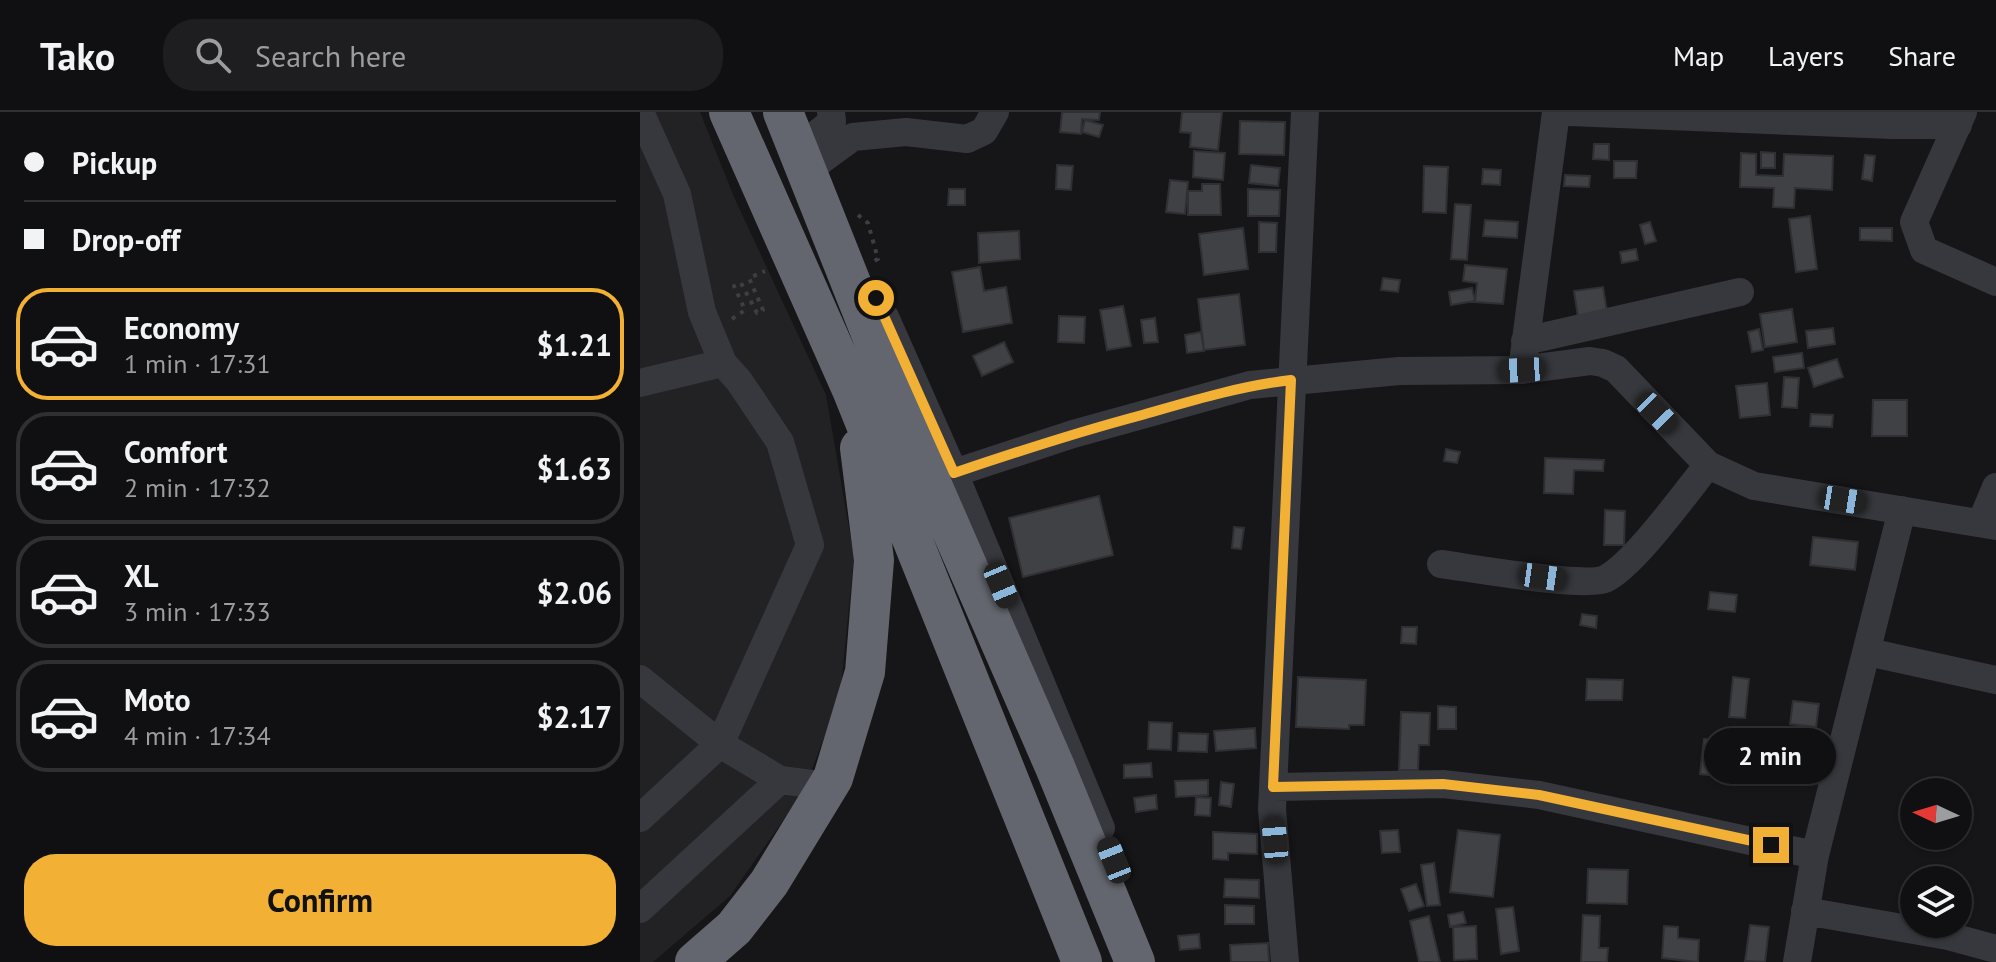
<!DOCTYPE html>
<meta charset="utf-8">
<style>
body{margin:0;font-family:"PT Sans",sans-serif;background:#1e1e20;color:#f1f3f6;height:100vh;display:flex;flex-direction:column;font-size:30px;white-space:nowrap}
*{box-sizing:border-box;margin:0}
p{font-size:26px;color:#9c9d9f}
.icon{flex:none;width:44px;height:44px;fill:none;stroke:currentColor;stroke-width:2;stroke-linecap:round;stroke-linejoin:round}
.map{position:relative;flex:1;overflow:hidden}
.drawer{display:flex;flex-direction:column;background:#101012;width:640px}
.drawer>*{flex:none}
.hud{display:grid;align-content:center;height:176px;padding:0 24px;background:#101012}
.needle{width:52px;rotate:274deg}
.tools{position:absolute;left:1260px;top:666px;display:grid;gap:16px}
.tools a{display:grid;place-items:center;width:72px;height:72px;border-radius:50%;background:#101012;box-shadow:0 2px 6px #0004,0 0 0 2px #303032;font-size:40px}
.end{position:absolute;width:36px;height:36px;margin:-18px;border:10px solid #f2b134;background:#111;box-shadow:0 0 0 4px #111}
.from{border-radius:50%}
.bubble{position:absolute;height:56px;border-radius:28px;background:#101012;box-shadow:0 2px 6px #0004,0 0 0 2px #303032;font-size:26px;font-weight:700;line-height:56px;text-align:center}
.car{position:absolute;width:24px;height:48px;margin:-24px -12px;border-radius:10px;box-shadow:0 0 6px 2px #0007;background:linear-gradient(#222 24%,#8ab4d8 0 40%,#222 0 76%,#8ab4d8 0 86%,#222 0)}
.hud b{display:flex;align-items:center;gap:28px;height:76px;font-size:30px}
.hud b+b{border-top:2px solid #303032}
.hud i{width:20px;height:20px;background:#f1f3f6}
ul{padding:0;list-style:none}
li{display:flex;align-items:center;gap:24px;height:112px;margin:0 16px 12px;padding:0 8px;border:4px solid #303032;border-radius:32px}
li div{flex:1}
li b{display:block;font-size:30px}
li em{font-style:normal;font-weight:700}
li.current{border-color:#f2b134}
li>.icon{width:72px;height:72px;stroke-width:1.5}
.action{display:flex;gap:16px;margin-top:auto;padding:16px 24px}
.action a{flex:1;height:92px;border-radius:32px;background:#f2b134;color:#111;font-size:32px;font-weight:700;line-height:92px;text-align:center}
header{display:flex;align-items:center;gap:48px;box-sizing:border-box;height:112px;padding:0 40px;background:#101012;border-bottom:2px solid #303032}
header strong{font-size:38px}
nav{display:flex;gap:44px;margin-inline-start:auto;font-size:28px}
.search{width:560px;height:72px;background:#1e1e20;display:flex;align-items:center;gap:20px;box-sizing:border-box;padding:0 28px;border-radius:32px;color:#9c9d9f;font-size:30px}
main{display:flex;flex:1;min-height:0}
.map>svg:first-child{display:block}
.built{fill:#222225}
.building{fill:#404145;stroke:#303034;stroke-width:2}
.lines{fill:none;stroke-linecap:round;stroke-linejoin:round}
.path{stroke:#3d3f44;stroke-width:4;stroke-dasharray:4 6;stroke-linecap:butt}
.minor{stroke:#37383d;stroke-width:28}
.highway{stroke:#63666e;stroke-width:40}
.route{stroke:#f2b134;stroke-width:10}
</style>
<header>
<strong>Tako</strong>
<div class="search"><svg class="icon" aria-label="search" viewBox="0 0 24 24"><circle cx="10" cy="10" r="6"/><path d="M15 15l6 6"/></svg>Search here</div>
<nav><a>Map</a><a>Layers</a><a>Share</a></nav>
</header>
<main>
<section class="drawer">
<div class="hud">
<b><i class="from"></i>Pickup</b>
<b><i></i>Drop-off</b>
</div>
<ul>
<li class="current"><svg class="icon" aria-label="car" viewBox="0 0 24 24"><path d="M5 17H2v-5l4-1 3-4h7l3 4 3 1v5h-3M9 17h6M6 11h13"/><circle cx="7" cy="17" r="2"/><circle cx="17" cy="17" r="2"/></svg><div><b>Economy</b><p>1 min · 17:31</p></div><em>$1.21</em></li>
<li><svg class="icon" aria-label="car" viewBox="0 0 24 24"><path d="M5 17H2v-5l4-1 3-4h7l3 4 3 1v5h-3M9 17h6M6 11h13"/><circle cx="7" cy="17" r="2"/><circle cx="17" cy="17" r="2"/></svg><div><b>Comfort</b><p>2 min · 17:32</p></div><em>$1.63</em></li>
<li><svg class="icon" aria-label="car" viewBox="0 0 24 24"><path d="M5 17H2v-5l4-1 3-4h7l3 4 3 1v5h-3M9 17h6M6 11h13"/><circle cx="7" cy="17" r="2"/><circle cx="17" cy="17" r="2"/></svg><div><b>XL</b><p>3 min · 17:33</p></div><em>$2.06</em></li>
<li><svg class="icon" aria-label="car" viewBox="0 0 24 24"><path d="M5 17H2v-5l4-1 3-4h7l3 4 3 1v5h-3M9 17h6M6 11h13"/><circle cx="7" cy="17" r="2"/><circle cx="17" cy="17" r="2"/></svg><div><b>Moto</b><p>4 min · 17:34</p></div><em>$2.17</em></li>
</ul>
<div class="action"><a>Confirm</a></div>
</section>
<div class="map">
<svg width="1356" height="850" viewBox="0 0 1356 850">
<rect width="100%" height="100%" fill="#161618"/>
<!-- built -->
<path class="built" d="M0,0H60L94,85L186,283L214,445L200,585L163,680L90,784L13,850H0Z"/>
<!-- building -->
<path class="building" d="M422,0H460L459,8L442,7L441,22L420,20Z
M542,0H582L578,38L550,35L551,21L540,20Z
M445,8L463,13L459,25L442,20Z
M600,9L645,10L644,43L599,42Z
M954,32H969V48L953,47Z
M554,39L585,41L583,68L553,65Z
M1121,40L1135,41V56H1121Z
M1101,41L1116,42V63L1143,64L1144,42L1193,44L1192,78L1155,76L1154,96L1133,95L1134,76L1100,75Z
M1225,43L1235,44L1232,69L1222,67Z
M974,49H997L996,66H974Z
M417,53L433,54L431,78L416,77Z
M611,53L640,56L638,74L609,71Z
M784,54L808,55L806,101L783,100Z
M843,57L861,58L860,73L842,72Z
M925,63L950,64L949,75L924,74Z
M530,68L548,70L545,102L526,100Z
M562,72H580L581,103H548V79H562Z
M309,77H325V93H308Z
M608,77L640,78L639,104H608Z
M815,92L831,93L827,148L811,147Z
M1170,104L1177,157L1156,160L1149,107Z
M845,108L878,110L877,126L843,124Z
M619,110L637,111L636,140H619Z
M1010,110L1016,129L1005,132L1000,113Z
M603,116L608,157L564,163L559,122Z
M1220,116H1252V129L1220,128Z
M379,119L380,147L339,151L338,121Z
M996,137L998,148L982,151L980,140Z
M825,153L867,157L863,192L835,190L837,171L823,169Z
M340,155L344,179L366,175L372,211L323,220L312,160Z
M743,166L760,168L758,180L741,178Z
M963,175L967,200L938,205L934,179Z
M832,176L835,189L811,193L809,180Z
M599,182L605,233L564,238L558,187Z
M483,194L491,234L467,238L460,198Z
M1152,197L1157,230L1125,235L1120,202Z
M419,204L445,205L444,231L418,230Z
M515,206L518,230L504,231L501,208Z
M1193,216L1195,232L1168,236L1166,219Z
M1119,217L1123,238L1112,240L1108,220Z
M561,220L564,239L547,241L545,223Z
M364,230L373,250L342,264L333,244Z
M1162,241L1164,256L1135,260L1133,245Z
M1197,247L1203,265L1174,275L1168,256Z
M1144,265L1159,266L1157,296L1142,295Z
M1127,271L1130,303L1100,306L1096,274Z
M1233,288H1267V324H1232Z
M1171,302L1193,303L1192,315L1170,314Z
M806,337L820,340L817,351L804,349Z
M905,346L964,348L963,359L934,358L933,382L904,381Z
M459,384L473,443L383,465L369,406Z
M965,398L985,399L984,433H964Z
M594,415L604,416L601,437L592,436Z
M1173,425L1218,430L1215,458L1170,453Z
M1070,480L1097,483L1095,500L1068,497Z
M942,502L957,504L956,516L940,513Z
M762,515H777L776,532L761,531Z
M658,565L726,568L724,613H709V617L656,615Z
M1093,565L1109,567L1105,606L1089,605Z
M947,567L983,568L982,588H946Z
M1153,589L1179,592L1176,615L1150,612Z
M798,594L816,595V617H798Z
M761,600L790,601L789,633H779L778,658H759Z
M509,610L532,611L531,638L508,637Z
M615,616L616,636L576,639L574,619Z
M539,621L568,622L567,640L538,639Z
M1064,627L1099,631L1095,666L1060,662Z
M511,651L512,665L484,666V653Z
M568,668V683L536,685L535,669Z
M581,670L594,672L591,695L579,693Z
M516,683L517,697L496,700L494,686Z
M556,685L571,686L570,704L555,703Z
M758,718L760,740L742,741L740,719Z
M818,718L860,723L853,785L810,780Z
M573,720L617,722V742L588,741V748L573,747Z
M794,751L800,793L787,794L781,753Z
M948,757L988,758L987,792L947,791Z
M585,767L619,768V786L584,785Z
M776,772L784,794L769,799L761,777Z
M585,793L614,794V812H585Z
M873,795L879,839L861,842L856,797Z
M823,800L826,811L810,815L808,803Z
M943,803L960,804L959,836H968L967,850H941Z
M789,804L800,850H779L770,809Z
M1110,813L1129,815L1125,850L1105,849Z
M836,814L837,847L814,848L813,815Z
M1024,814L1038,815V826L1059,828L1058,850L1022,846Z
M559,822L560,836L540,838L538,824Z
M628,831L629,850H591L590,833Z"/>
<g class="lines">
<!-- path -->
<path class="path" d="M218,103L228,111L238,147L234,149
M92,207L105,198L94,174L101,171L117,201L123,198L109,166L125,159"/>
<!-- minor -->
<path class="minor" d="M930,0L1252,13H1318
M1323,0L1274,110L1284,138L1356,170
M172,48L159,36L192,10L191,0
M176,52L213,25L266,20L327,27L344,19L355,0
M245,205L314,361L461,716
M885,229L1100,180
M882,258L916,0
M0,271L83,251L62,200L37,82L0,0
M314,361L433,322L610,273L759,259L882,258L950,249L963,251L976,257L1068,353L1114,374L1356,414
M1341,411L1356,375
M801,452C831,456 944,476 965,467C994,453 1046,380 1068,353
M1228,540L1356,568
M0,567L80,632L140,668L188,674
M633,675L803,672L899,683L1175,743
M0,706L80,632L170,433L140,330L99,269L83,251
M0,797L140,668
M1165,799L1308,824L1356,837
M645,850L632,697L665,0
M1157,850L1175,743L1262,398"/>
<!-- highway -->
<path class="highway" d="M89,0L213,280L442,850
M143,0L285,357L415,655L495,850
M55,850L94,816L129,771L193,666L225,560L234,448L220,336"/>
</g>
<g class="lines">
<!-- route -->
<path class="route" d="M236,186L314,361C376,340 438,320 502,303C551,289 600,274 651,268L633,675L803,672L899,683L1131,733"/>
</g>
</svg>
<div class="tools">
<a><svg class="needle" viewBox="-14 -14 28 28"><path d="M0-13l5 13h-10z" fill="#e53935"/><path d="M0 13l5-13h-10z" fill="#9c9d9f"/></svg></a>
<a><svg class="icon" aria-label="layers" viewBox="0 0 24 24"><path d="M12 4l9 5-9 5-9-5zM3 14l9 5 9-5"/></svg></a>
</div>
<i class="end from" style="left:236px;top:186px"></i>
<i class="end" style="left:1131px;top:733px"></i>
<div class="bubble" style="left:1064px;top:616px;width:132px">2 min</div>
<i class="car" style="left:882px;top:258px;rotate:267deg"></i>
<i class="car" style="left:1017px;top:301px;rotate:136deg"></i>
<i class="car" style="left:1203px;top:388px;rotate:99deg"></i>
<i class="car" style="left:903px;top:465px;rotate:98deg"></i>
<i class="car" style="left:361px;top:473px;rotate:157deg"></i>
<i class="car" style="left:635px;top:728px;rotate:355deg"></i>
<i class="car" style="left:474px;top:748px;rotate:338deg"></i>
</div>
</main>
